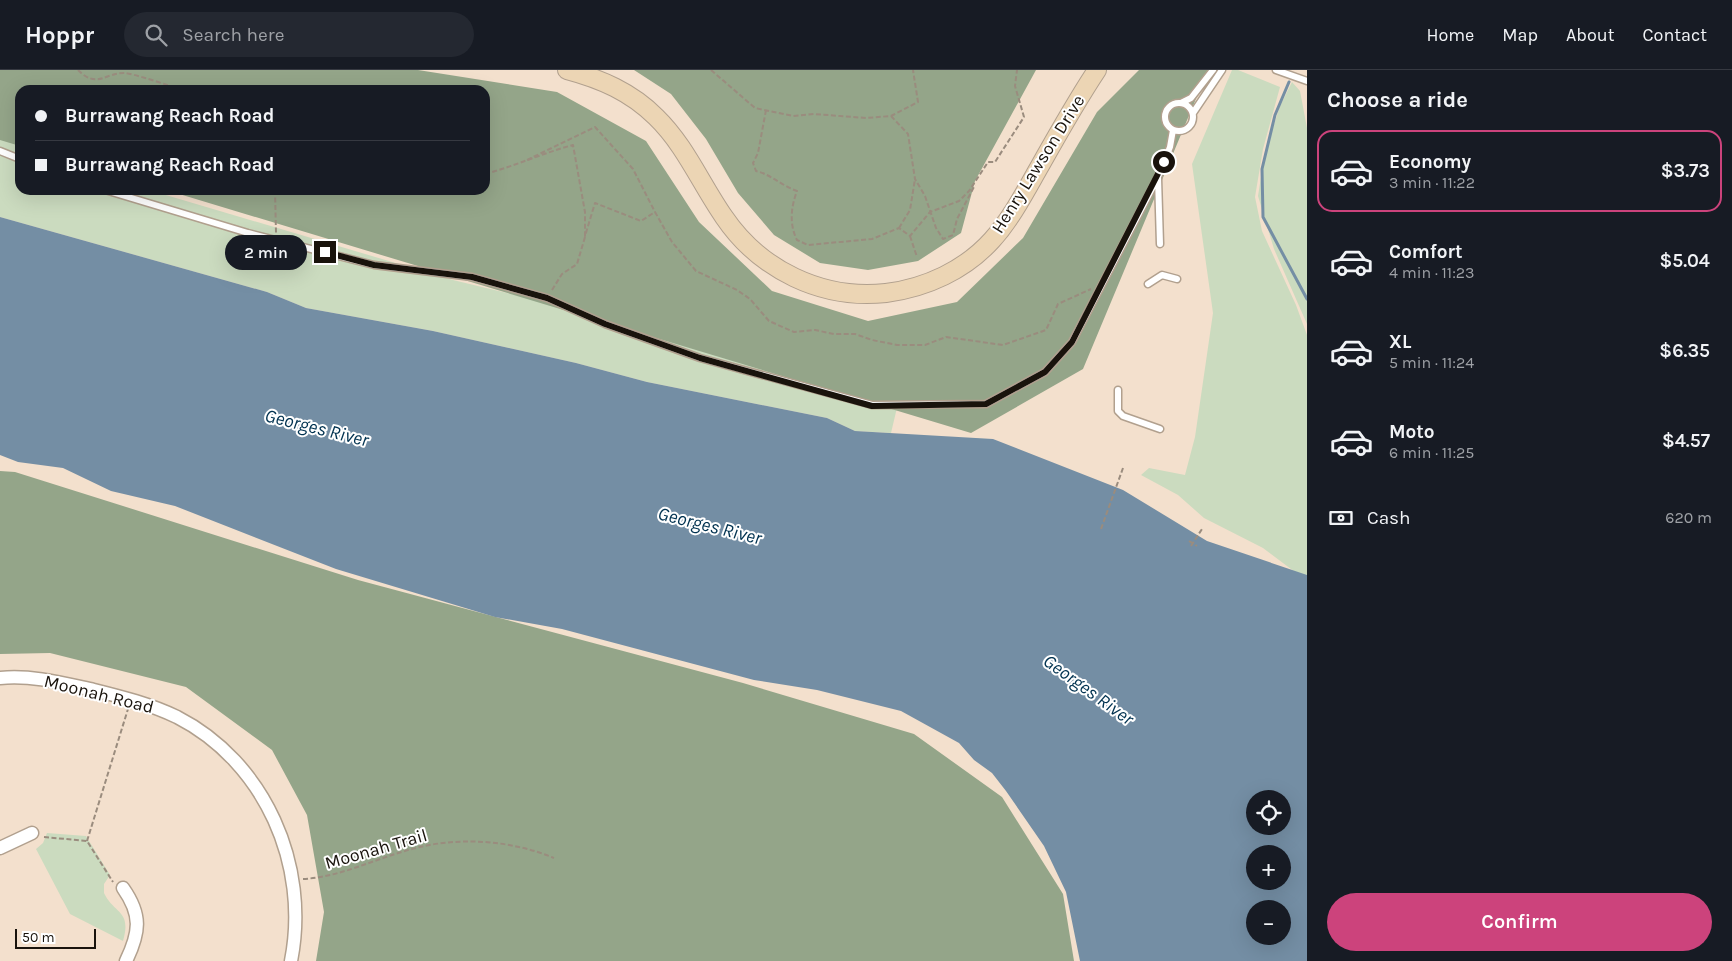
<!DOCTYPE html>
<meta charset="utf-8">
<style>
body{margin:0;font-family:Karla,sans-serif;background:#242831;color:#f1f3f6;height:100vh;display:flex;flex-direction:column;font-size:19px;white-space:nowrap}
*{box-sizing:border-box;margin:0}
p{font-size:16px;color:#9ea1a6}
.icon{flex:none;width:28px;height:28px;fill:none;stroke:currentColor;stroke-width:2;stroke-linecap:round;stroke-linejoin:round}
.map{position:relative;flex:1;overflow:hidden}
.panel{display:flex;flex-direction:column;background:#171b24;width:425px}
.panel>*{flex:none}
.top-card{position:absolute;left:15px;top:15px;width:475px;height:110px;border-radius:15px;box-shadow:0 5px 20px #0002;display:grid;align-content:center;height:110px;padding:0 20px;background:#171b24}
.tools{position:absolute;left:1246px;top:720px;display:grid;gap:10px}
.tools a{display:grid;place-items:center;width:45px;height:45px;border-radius:50%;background:#171b24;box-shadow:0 5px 20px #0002;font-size:25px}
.scale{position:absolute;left:15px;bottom:12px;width:81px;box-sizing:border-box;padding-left:5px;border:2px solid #19130c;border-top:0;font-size:14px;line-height:18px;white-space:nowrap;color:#19130c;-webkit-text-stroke:4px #fff;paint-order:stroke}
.end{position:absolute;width:22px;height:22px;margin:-11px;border:6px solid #19130c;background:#fff;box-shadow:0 0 0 2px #fff}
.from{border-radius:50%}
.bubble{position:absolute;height:35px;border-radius:18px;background:#171b24;box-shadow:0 5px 20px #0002;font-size:16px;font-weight:600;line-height:35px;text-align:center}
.top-card b{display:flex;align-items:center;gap:18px;height:48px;font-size:19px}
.top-card b+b{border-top:1px solid #363941}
.top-card i{width:12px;height:12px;background:#f1f3f6}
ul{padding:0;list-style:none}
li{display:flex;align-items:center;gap:15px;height:82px;margin:0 10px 8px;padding:0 10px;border:2px solid transparent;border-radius:15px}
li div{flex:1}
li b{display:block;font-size:19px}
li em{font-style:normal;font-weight:600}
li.selected{border-color:#cc437c}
li>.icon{width:45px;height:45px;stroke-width:1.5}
h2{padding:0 20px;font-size:22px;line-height:60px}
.pay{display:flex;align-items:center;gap:12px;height:55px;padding:0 20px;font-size:19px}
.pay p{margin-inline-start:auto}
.action{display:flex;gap:10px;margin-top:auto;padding:10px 20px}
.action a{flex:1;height:58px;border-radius:30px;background:#cc437c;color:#fff;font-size:20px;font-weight:600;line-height:58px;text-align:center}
header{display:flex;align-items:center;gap:30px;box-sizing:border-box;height:70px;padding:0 25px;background:#171b24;border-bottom:1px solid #363941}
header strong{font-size:24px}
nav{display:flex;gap:28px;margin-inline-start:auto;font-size:18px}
.search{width:350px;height:45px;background:#242831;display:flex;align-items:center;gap:12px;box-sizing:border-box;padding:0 18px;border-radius:28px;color:#9ea1a6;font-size:19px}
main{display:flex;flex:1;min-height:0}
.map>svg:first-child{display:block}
.green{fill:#cbdbbf}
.forest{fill:#94a589}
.water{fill:#748ea4;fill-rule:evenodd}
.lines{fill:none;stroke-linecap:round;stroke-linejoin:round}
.stream{stroke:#748ea4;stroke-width:3}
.service-casing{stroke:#b1a08e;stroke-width:9}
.minor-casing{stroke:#b1a08e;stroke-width:15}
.secondary-casing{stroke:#b1a08e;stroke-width:20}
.path{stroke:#9a8c7e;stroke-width:2;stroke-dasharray:5 2.5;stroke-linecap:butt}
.service{stroke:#fff;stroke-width:6}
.minor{stroke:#fff;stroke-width:12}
.secondary{stroke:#ecd5b4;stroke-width:18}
.route{stroke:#19130c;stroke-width:6}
.labels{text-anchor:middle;stroke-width:4;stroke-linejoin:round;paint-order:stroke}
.street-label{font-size:18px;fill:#19130c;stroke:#fff}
.water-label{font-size:19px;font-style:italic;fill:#003250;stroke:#fff}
</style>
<header>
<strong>Hoppr</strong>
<div class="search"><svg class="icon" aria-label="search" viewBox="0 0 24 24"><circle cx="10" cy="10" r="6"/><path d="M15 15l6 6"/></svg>Search here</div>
<nav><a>Home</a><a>Map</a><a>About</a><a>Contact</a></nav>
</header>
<main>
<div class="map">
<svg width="1307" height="891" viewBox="0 0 1307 891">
<rect width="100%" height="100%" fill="#f3e0cd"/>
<!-- green -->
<path class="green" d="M1232,0H1238L1280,17L1263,79L1255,127L1262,161L1296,235L1307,265V511L1263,478L1204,448L1178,425L1141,405L1149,398L1185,405L1195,367L1213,243L1192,94Z
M1292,12L1300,21L1307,58V254L1274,179L1258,126L1265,82L1280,36Z
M0,64L20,76V120H149L453,210L611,248L900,325L891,363L855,361L827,348L647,312L576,293L433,261L306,238L267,222L0,147Z
M47,763L86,766L110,805L104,814V823C114,844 132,840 123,871L70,844L36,779L43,773Z"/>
<!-- forest -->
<path class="forest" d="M0,0H418L557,22L646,71L699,152L772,221L868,251L957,232L1023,168L1097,42L1139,0H1208L1083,299L971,363L166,120H485V20H20V76L0,70Z
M634,0H1036L975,111L961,163L918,191L868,200L820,193L774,165L738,123L706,69L671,24Z
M0,401L15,402L358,510L743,613L914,664L1002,727L1063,824L1074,891H316L324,842L307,745L272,680L186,617L50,583L0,584Z"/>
<!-- water -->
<path class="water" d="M0,147L267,222L306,238L433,261L576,293L647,312L827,348L855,361L993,369L1123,420L1207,471L1307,505V891H1080L1066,822L1044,776L1006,721L992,703L974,690L959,673L901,641L817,620L754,610L562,559L495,547L336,499L175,436L111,421L63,398L18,392L0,385ZM1255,729H1282V756H1255ZM1255,784H1282V811H1255ZM1255,839H1282V866H1255Z"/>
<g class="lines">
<!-- stream -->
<path class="stream" d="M1289,12L1275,45L1262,99L1263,147L1307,229"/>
<defs>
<path id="service" d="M1276,0L1307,11
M1165 47a14 14 0 1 1 28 0a14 14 0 1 1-28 0Z
M1181,33L1191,28L1213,0
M1193,43L1222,0
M0,81L20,89
M1158,108L1160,174
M105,120L248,163L374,195L472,207L547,228L605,254L700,288L872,335L986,334L1045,302L1072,272L1158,107L1170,77L1173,60
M1148,214L1162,205L1177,209
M1118,320V341L1123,346L1160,359"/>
<path id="minor" d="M0,608C33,605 62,613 94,620C122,627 150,634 177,647C265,692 310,795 291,891
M0,778L32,763
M123,818C142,845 140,862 126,891"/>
<path id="secondary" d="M567,0C601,9 631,22 656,47C685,75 701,114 724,147C760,200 822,230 886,223C926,218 965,200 992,170C1012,148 1026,120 1041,94C1059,62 1077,30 1097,0"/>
</defs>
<!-- service casing -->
<use href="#service" class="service-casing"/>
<!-- minor casing -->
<use href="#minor" class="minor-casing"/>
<!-- secondary casing -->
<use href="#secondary" class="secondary-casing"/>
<!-- path -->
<path class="path" d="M78,0C97,19 105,3 124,3C133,3 172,17 184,20
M711,0L755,38L793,46L814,44L866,48L891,46L918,32L913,0
M766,40L758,83L753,93L756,101C772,105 782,116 797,121C791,137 789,154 797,170L808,175L872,169L899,158L910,166L930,142L959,131L969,121L988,92H995L1024,47L1015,16L1017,0
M891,46L908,64L915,109L925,126L936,158L943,169L953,165L957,149L975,115
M527,90L595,57L633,99L655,142
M485,104C515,96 543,83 573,75L585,142V166L595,133L641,151L655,142L672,172L696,201L737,220L750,229L769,251L794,262L815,260L834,264H855L872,270L897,275H925L946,267L1003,275L1046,260L1058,234L1091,219
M275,120L276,163
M899,158L910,140L915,109
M910,166L917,187
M552,220L562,204L577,194L585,167
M1101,459L1123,398
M1189,471L1197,476
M1191,476L1202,459
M44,767L87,771L113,812
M87,771L128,639
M303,809C339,807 370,791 405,781C453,766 508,769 554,788"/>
<!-- service -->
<use href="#service" class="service"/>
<!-- minor -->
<use href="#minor" class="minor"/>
<!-- secondary -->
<use href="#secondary" class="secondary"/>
</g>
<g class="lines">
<!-- route -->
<path class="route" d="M325,182L374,195L472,207L547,228L605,254L700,288L872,336L986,334L1045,302L1072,272L1164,92"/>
</g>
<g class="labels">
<!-- street labels -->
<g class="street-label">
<text transform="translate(1038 94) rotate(-58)" y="6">Henry Lawson Drive</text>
<text transform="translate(99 624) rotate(14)" y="6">Moonah Road</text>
<text transform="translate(376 779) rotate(-16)" y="6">Moonah Trail</text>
</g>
<!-- water labels -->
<g class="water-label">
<text transform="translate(317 357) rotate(14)" y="7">Georges River</text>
<text transform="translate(710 455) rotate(14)" y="7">Georges River</text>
<text transform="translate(1089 619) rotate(36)" y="7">Georges River</text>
</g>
</g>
</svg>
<div class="tools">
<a><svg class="icon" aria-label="locate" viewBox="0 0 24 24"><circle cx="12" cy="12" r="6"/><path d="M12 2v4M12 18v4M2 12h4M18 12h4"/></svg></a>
<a>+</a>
<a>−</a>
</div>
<div class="scale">50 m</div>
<i class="end from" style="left:1164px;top:92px"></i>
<i class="end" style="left:325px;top:182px"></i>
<div class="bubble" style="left:225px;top:165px;width:82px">2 min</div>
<div class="top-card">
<b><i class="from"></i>Burrawang Reach Road</b>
<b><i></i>Burrawang Reach Road</b>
</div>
</div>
<section class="panel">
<h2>Choose a ride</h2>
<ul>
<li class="selected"><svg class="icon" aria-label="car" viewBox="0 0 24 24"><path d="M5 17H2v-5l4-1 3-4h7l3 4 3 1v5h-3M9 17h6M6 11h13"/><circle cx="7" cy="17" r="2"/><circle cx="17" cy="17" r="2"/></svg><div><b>Economy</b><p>3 min · 11:22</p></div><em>$3.73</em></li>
<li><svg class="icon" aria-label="car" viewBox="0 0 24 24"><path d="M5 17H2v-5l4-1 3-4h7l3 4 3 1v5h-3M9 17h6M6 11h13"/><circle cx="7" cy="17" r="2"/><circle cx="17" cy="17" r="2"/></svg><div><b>Comfort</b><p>4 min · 11:23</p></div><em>$5.04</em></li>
<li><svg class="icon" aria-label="car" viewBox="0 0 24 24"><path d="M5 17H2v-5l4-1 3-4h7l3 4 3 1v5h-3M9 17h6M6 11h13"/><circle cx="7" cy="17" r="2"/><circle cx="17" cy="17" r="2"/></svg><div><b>XL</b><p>5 min · 11:24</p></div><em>$6.35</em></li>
<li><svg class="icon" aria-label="car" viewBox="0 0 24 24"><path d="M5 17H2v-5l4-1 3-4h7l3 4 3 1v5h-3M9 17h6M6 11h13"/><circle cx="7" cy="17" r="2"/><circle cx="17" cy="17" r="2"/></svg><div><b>Moto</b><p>6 min · 11:25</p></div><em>$4.57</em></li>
</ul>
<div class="pay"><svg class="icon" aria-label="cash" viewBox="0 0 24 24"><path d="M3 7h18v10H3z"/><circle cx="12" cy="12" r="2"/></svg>Cash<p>620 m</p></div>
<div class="action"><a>Confirm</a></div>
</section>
</main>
